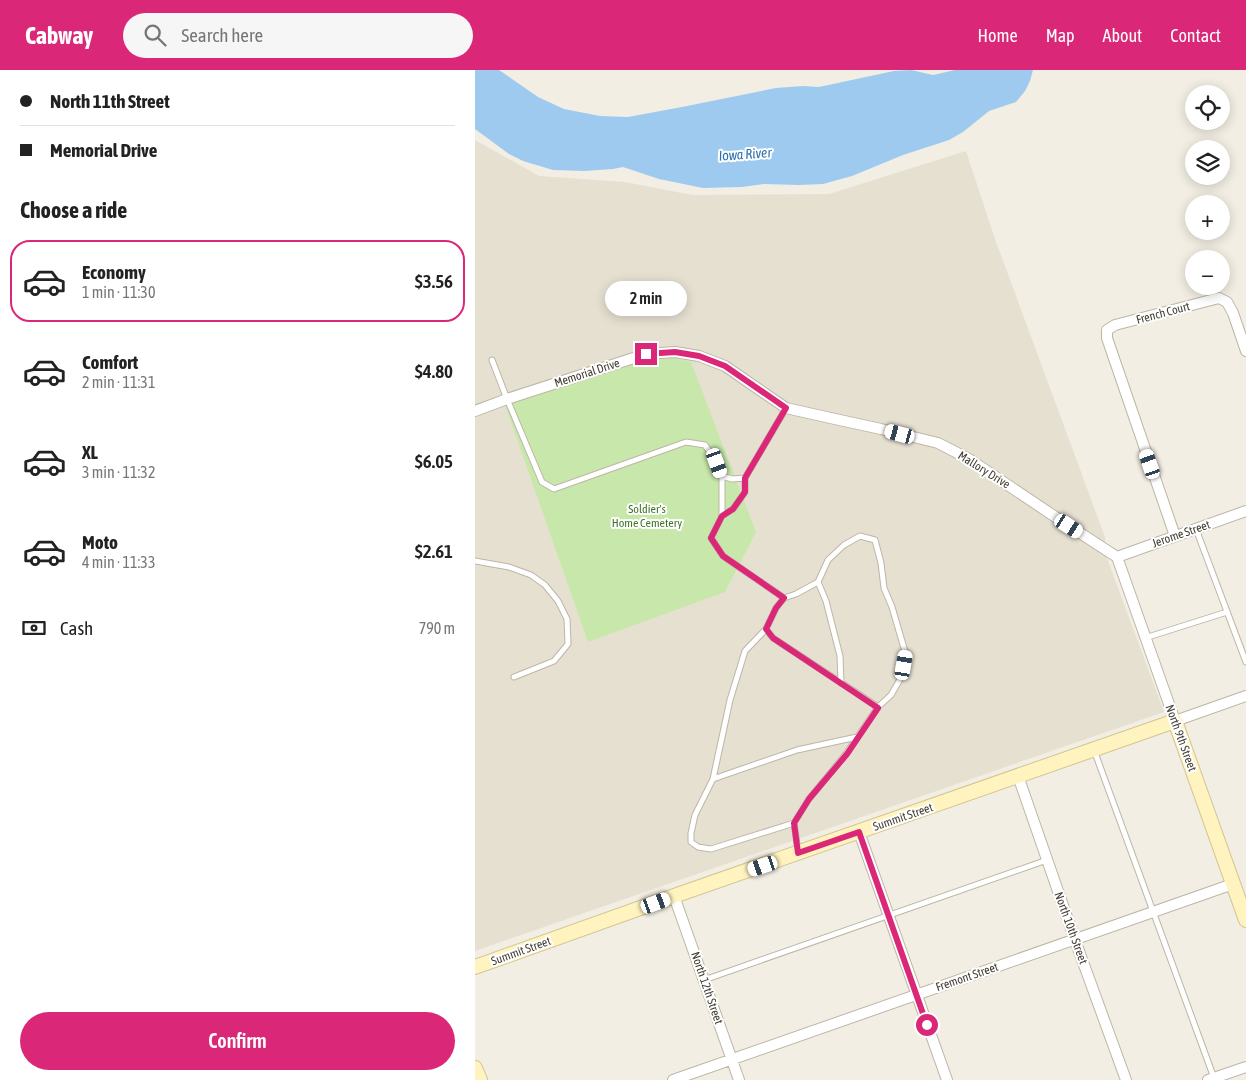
<!DOCTYPE html>
<meta charset="utf-8">
<style>
body{margin:0;font-family:"Asap Condensed",sans-serif;background:#f6f6f6;color:#222;height:100vh;display:flex;flex-direction:column;font-size:19px;white-space:nowrap}
*{box-sizing:border-box;margin:0}
p{font-size:16px;color:#767676}
.icon{flex:none;width:28px;height:28px;fill:none;stroke:currentColor;stroke-width:2;stroke-linecap:round;stroke-linejoin:round}
.map{position:relative;flex:1;overflow:hidden}
.side{display:flex;flex-direction:column;background:#fff;width:475px}
.side>*{flex:none}
.hud{display:grid;align-content:center;height:110px;padding:0 20px;background:#fff}
.fabs{position:absolute;left:710px;top:15px;display:grid;gap:10px}
.fabs a{display:grid;place-items:center;width:45px;height:45px;border-radius:50%;background:#fff;box-shadow:0 2px 12px #0003;font-size:25px}
.end{position:absolute;width:22px;height:22px;margin:-11px;border:6px solid #db2777;background:#fff;box-shadow:0 0 0 2px #fff}
.from{border-radius:50%}
.bubble{position:absolute;height:35px;border-radius:18px;background:#fff;box-shadow:0 2px 12px #0003;font-size:16px;font-weight:600;line-height:35px;text-align:center}
.car{position:absolute;width:15px;height:30px;margin:-15px -8px;border-radius:6px;box-shadow:0 0 4px 1px #0007;background:linear-gradient(#fff 24%,#345 0 40%,#fff 0 76%,#345 0 86%,#fff 0)}
.hud b{display:flex;align-items:center;gap:18px;height:48px;font-size:19px}
.hud b+b{border-top:1px solid #e0e0e0}
.hud i{width:12px;height:12px;background:#222}
ul{padding:0;list-style:none}
li{display:flex;align-items:center;gap:15px;height:82px;margin:0 10px 8px;padding:0 10px;border:2px solid transparent;border-radius:20px}
li div{flex:1}
li b{display:block;font-size:19px}
li em{font-style:normal;font-weight:600}
li.current{border-color:#db2777}
li>.icon{width:45px;height:45px;stroke-width:1.5}
h2{padding:0 20px;font-size:22px;line-height:60px}
.pay{display:flex;align-items:center;gap:12px;height:55px;padding:0 20px;font-size:19px}
.pay p{margin-inline-start:auto}
.primary-button{display:flex;gap:10px;margin-top:auto;padding:10px 20px}
.primary-button a{flex:1;height:58px;border-radius:30px;background:#db2777;color:#fff;font-size:20px;font-weight:600;line-height:58px;text-align:center}
header{display:flex;align-items:center;gap:30px;box-sizing:border-box;height:70px;padding:0 25px;background:#db2777;color:#fff}
header strong{font-size:24px}
nav{display:flex;gap:28px;margin-inline-start:auto;font-size:18px}
.search{width:350px;height:45px;background:#f6f6f6;display:flex;align-items:center;gap:12px;box-sizing:border-box;padding:0 18px;border-radius:28px;color:#767676;font-size:19px}
main{display:flex;flex:1;min-height:0}
.map>svg:first-child{display:block}
.residential{fill:#e6e0d1}
.green{fill:#c8e7ab}
.water{fill:#9ecaf0}
.lines{fill:none;stroke-linecap:round;stroke-linejoin:round}
.lane-casing{stroke:#bdb6a6;stroke-width:7}
.street-casing{stroke:#bdb6a6;stroke-width:12}
.secondary-casing{stroke:#d2c592;stroke-width:16}
.lane{stroke:#fff;stroke-width:5}
.street{stroke:#fff;stroke-width:10}
.secondary{stroke:#fff3c0;stroke-width:14}
.route{stroke:#db2777;stroke-width:6}
.labels{text-anchor:middle;stroke-width:4;stroke-linejoin:round;paint-order:stroke}
.street-label{font-size:12px;fill:#433e33;stroke:#fff}
.park-label{font-size:12px;fill:#407527;stroke:#fff}
.water-label{font-size:14px;font-style:italic;fill:#2d70af;stroke:#fff}
</style>
<header>
<strong>Cabway</strong>
<div class="search"><svg class="icon" aria-label="search" viewBox="0 0 24 24"><circle cx="10" cy="10" r="6"/><path d="M15 15l6 6"/></svg>Search here</div>
<nav><a>Home</a><a>Map</a><a>About</a><a>Contact</a></nav>
</header>
<main>
<section class="side">
<div class="hud">
<b><i class="from"></i>North 11th Street</b>
<b><i></i>Memorial Drive</b>
</div>
<h2>Choose a ride</h2>
<ul>
<li class="current"><svg class="icon" aria-label="car" viewBox="0 0 24 24"><path d="M5 17H2v-5l4-1 3-4h7l3 4 3 1v5h-3M9 17h6M6 11h13"/><circle cx="7" cy="17" r="2"/><circle cx="17" cy="17" r="2"/></svg><div><b>Economy</b><p>1 min · 11:30</p></div><em>$3.56</em></li>
<li><svg class="icon" aria-label="car" viewBox="0 0 24 24"><path d="M5 17H2v-5l4-1 3-4h7l3 4 3 1v5h-3M9 17h6M6 11h13"/><circle cx="7" cy="17" r="2"/><circle cx="17" cy="17" r="2"/></svg><div><b>Comfort</b><p>2 min · 11:31</p></div><em>$4.80</em></li>
<li><svg class="icon" aria-label="car" viewBox="0 0 24 24"><path d="M5 17H2v-5l4-1 3-4h7l3 4 3 1v5h-3M9 17h6M6 11h13"/><circle cx="7" cy="17" r="2"/><circle cx="17" cy="17" r="2"/></svg><div><b>XL</b><p>3 min · 11:32</p></div><em>$6.05</em></li>
<li><svg class="icon" aria-label="car" viewBox="0 0 24 24"><path d="M5 17H2v-5l4-1 3-4h7l3 4 3 1v5h-3M9 17h6M6 11h13"/><circle cx="7" cy="17" r="2"/><circle cx="17" cy="17" r="2"/></svg><div><b>Moto</b><p>4 min · 11:33</p></div><em>$2.61</em></li>
</ul>
<div class="pay"><svg class="icon" aria-label="cash" viewBox="0 0 24 24"><path d="M3 7h18v10H3z"/><circle cx="12" cy="12" r="2"/></svg>Cash<p>790 m</p></div>
<div class="primary-button"><a>Confirm</a></div>
</section>
<div class="map">
<svg width="771" height="1010" viewBox="0 0 771 1010">
<rect width="100%" height="100%" fill="#f2eee3"/>
<!-- residential -->
<path class="residential" d="M0,70L64,106L150,112L217,125L354,124L491,81L520,169L630,467L632,488L689,642L0,881Z"/>
<!-- green -->
<path class="green" d="M198,288L216,292L281,462L250,522L113,572L30,335L172,290Z"/>
<!-- water -->
<path class="water" d="M0,0H24L63,27L89,39L125,46L153,47L207,37L301,18L328,16L344,17L419,1L436,0L458,5L480,0H558L555,11L550,21L541,32L514,41L488,62L474,70L428,85L377,106L348,114L324,115L289,114L267,117L228,118L184,109L148,97L138,99L109,101L78,100L48,91L34,84L0,59Z"/>
<g class="lines">
<defs>
<path id="lane" d="M17,290L32,329L67,412L79,419L211,372L230,375L242,393L247,406L257,409L270,408L311,338
M247,406V446L236,468L248,486L309,528L301,538L291,559L270,581L255,630L238,709L220,745L216,763V772L223,777L236,779L319,753L323,781
M247,446L258,439L270,422V408
M721,459L771,592
M0,491L34,497L56,505L70,515L83,531L92,549L93,574L79,591L39,607
M343,512L353,490L369,475L385,466L400,470L406,493L409,518L417,537L431,585L427,606L416,625L403,637
M309,528L321,524L343,512L351,531L365,586L366,613
M291,559L298,568L403,637L371,684L334,729L319,753
M670,568L752,542
M619,680L739,1008
M238,709L322,680L382,667
M229,910L572,790"/>
<path id="street" d="M0,341L32,329L171,284L200,282L224,286L250,296L311,338L360,349L406,359L463,373L494,389L579,446L642,487
M700,466L632,268V260L640,255L744,228L752,232L758,243L771,281
M642,487L700,651L771,626
M642,487L771,441
M543,706L600,870L651,1010
M384,762L472,1010
M199,826L264,1010
M198,1010L758,814
M733,1010L771,997"/>
<path id="secondary" d="M0,897L199,826L700,651L771,850
M0,998L5,1010"/>
</defs>
<!-- lane casing -->
<use href="#lane" class="lane-casing"/>
<!-- street casing -->
<use href="#street" class="street-casing"/>
<!-- secondary casing -->
<use href="#secondary" class="secondary-casing"/>
<!-- lane -->
<use href="#lane" class="lane"/>
<!-- street -->
<use href="#street" class="street"/>
<!-- secondary -->
<use href="#secondary" class="secondary"/>
</g>
<g class="lines">
<!-- route -->
<path class="route" d="M171,284L200,282L224,286L250,296L311,338L270,408V422L258,439L247,446L236,468L248,486L309,528L301,538L291,559L298,568L403,638L372,684L334,729L319,753L323,783L384,762L452,955"/>
</g>
<g class="labels">
<!-- street labels -->
<g class="street-label">
<text transform="translate(688 243) rotate(-15)" y="4">French Court</text>
<text transform="translate(112 303) rotate(-18)" y="4">Memorial Drive</text>
<text transform="translate(509 400) rotate(32)" y="4">Mallory Drive</text>
<text transform="translate(706 464) rotate(-19)" y="4">Jerome Street</text>
<text transform="translate(706 668) rotate(70)" y="4">North 9th Street</text>
<text transform="translate(428 747) rotate(-19)" y="4">Summit Street</text>
<text transform="translate(596 858) rotate(70)" y="4">North 10th Street</text>
<text transform="translate(46 881) rotate(-20)" y="4">Summit Street</text>
<text transform="translate(492 907) rotate(-19)" y="4">Fremont Street</text>
<text transform="translate(232 918) rotate(71)" y="4">North 12th Street</text>
</g>
<!-- park labels -->
<g class="park-label">
<text x="172" y="443">Soldier's<tspan x="172" dy="14">Home Cemetery</tspan></text>
</g>
<!-- water labels -->
<g class="water-label">
<text transform="translate(270 84) rotate(-4)" y="5">Iowa River</text>
</g>
</g>
</svg>
<div class="fabs">
<a><svg class="icon" aria-label="locate" viewBox="0 0 24 24"><circle cx="12" cy="12" r="6"/><path d="M12 2v4M12 18v4M2 12h4M18 12h4"/></svg></a>
<a><svg class="icon" aria-label="layers" viewBox="0 0 24 24"><path d="M12 4l9 5-9 5-9-5zM3 14l9 5 9-5"/></svg></a>
<a>+</a>
<a>−</a>
</div>
<i class="end from" style="left:452px;top:955px"></i>
<i class="end" style="left:171px;top:284px"></i>
<div class="bubble" style="left:130px;top:211px;width:82px">2 min</div>
<i class="car" style="left:425px;top:364px;rotate:285deg"></i>
<i class="car" style="left:242px;top:393px;rotate:160deg"></i>
<i class="car" style="left:675px;top:394px;rotate:341deg"></i>
<i class="car" style="left:594px;top:456px;rotate:123deg"></i>
<i class="car" style="left:429px;top:595px;rotate:10deg"></i>
<i class="car" style="left:288px;top:796px;rotate:251deg"></i>
<i class="car" style="left:181px;top:833px;rotate:70deg"></i>
</div>
</main>
